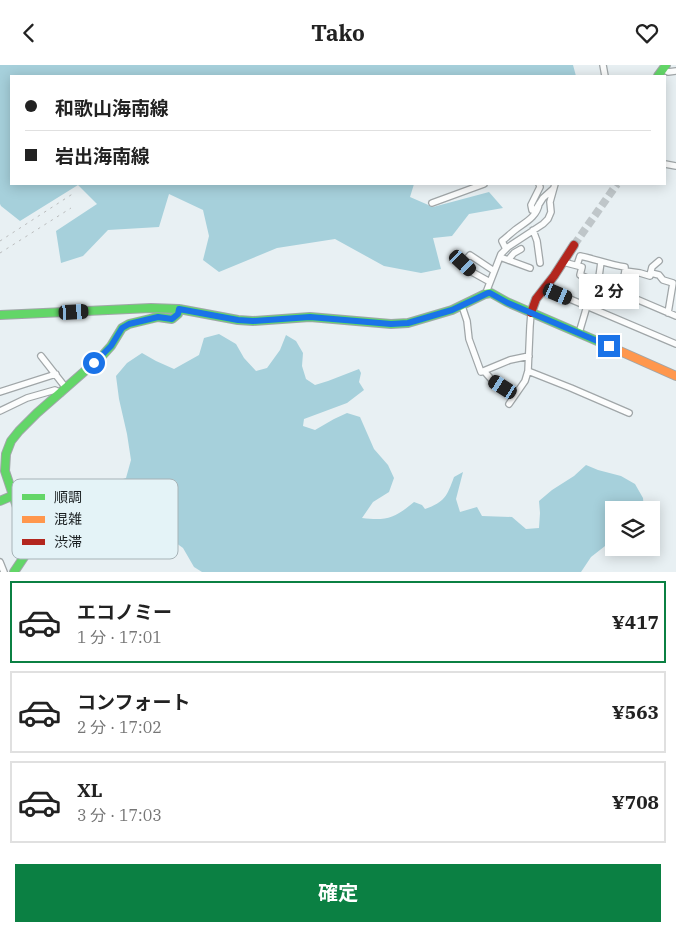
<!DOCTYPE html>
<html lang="ja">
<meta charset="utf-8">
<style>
body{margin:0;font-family:"IBM Plex Serif","Noto Sans JP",serif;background:#f2f2f2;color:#222;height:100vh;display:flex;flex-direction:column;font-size:19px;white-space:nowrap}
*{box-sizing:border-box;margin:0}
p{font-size:16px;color:#767676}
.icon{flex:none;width:28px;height:28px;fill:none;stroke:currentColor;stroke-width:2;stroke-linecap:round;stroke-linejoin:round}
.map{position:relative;height:507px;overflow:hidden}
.panel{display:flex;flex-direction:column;background:#fff;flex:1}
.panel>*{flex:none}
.guide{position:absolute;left:10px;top:10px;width:656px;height:110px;border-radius:0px;box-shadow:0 2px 12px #0003;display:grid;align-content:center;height:110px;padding:0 15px;background:#fff}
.fabs{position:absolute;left:605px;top:436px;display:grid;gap:10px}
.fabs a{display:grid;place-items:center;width:55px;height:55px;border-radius:0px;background:#fff;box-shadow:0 2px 12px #0003;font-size:25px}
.end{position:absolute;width:22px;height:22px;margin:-11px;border:6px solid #1a73e8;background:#fff;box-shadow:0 0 0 2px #fff}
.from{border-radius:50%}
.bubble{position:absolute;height:35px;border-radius:0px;background:#fff;box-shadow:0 2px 12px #0003;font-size:16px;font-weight:700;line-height:35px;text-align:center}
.car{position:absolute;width:15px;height:30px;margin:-15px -8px;border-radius:6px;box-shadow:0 0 4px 1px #0007;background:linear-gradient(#222 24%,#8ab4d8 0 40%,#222 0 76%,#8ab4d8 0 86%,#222 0)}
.guide b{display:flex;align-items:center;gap:18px;height:48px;font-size:19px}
.guide b+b{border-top:1px solid #e0e0e0}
.guide i{width:12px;height:12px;background:#222}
ul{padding:9px 0 0;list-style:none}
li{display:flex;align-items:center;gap:15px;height:82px;margin:0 10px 8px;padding:0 5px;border:2px solid #e0e0e0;border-radius:0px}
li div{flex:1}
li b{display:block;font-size:19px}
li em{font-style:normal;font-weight:700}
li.selected{border-color:#0b8043}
li>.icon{width:45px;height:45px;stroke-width:1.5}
.primary-button{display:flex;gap:10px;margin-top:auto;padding:10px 15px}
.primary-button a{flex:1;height:58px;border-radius:0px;background:#0b8043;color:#fff;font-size:20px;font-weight:700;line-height:58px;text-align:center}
header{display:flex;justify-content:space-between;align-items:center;height:65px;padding:0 15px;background:#fff;font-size:22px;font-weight:700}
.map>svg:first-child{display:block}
.forest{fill:#a6d0db}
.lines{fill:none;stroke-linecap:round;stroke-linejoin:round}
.secondary-tunnel{stroke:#bfc6c9;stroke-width:8;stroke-dasharray:8 4;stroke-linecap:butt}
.street-casing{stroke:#a0a6a8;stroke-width:8}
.fast-casing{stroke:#a0a6a8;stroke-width:10}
.slow-casing{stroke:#a0a6a8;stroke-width:10}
.jam-casing{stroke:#a0a6a8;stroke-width:10}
.street{stroke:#fcfdfd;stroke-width:5.5}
.fast{stroke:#63d668;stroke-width:8}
.slow{stroke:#ff974d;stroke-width:8}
.jam{stroke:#b3261e;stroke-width:8}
.rail{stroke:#babcbd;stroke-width:1;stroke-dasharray:2.5 5;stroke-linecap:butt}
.route{stroke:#1a73e8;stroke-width:6}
.key{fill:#e4f3f7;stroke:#a7b3b7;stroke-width:1}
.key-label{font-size:14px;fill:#1a1f21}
</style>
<header><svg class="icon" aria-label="back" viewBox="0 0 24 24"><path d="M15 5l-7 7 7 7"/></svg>Tako<svg class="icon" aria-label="heart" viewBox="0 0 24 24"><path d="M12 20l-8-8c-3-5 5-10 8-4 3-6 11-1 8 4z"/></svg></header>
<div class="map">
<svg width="676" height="507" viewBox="0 0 676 507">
<rect width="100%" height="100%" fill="#e8f0f3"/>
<!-- forest -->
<path class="forest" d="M0,0H573L576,11H11V119H414L410,132L433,142L489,127L503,143L469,149L452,171L433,173L441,204L421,208L384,201L335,174L277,183L219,207L203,195L209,171L203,145L169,129L159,162L108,165L83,191L61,198L56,166L97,139L78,120L20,156L1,141L0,139Z
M219,269L236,279L244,293L256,306L267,303L280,285L286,270L296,276L303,288L302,301L306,314L315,320L328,316L359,304L361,308L359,317L364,325L347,338L304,354L303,361L315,365L334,354L347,348L360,352L374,384L388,400L394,413L389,427L373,437L362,453C387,456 395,453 414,437L422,440L425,444C445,437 447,431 454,412L463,407L456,434L460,447L477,442L482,451L512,452L526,464L539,463L540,448L539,436L552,425L574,411L586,400L598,405L621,411L635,419L643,433L644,445H614V474L591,492L581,507H202L194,502L183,483L172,475L109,476C101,458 97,445 98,426L114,417L126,413L131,395L127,369L119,334L116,311L127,298L142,288L156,296L174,304L199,290L204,273Z"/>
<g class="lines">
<!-- secondary-tunnel -->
<path class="secondary-tunnel" d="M574,180L617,119"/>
<defs>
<path id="street" d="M603,0L605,11
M663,4L668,7L676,6
M665,99L676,101
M539,119L540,122L531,140L532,145L536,144L543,133L553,124
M432,138L484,119
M533,165L537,176L540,198
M506,184L502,176C506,173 510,169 515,165C524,158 537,152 539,139
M500,192L530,203
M508,195L514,188L521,184
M563,197L582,202L580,210L676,251
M463,198L470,190L494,206
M461,199L463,198L472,207L490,217
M577,200L580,191C595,194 610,200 625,202V206L640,208L650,211
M651,208L659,210L663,215L673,218L668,248
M650,210L652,202L659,196
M598,219L601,197
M544,223L676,279
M621,227L625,206
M488,228L487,225L501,189L508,182L543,159L548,154L551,147L550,137L555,119
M462,241L467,256L469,274L481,307L510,295L529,291
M579,268L587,241L596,218
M41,291L66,323
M484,306L491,314L515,330
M528,306L571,323L629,348
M0,327L56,309
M509,339L525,316L528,306L530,261L531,248
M0,346L27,333L55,325L61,328
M0,497L4,507"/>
<path id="fast" d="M658,11L666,0
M0,250L151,243L179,244L238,255L253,256L310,252L391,259L408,258L452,245L485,229L491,228L507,237L604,279
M0,436L14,430
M14,507L24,492L27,481L26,469L5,406L6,389L11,376L19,366L37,348L102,291L111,281L122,263L129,259L158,252L172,254L178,249L179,244"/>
<path id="slow" d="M604,279L676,311"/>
<path id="jam" d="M531,248L536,234L554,211L574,180"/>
</defs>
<!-- street casing -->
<use href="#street" class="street-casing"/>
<!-- fast casing -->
<use href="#fast" class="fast-casing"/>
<!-- slow casing -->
<use href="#slow" class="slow-casing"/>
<!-- jam casing -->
<use href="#jam" class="jam-casing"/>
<!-- street -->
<use href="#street" class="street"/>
<!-- fast -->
<use href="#fast" class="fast"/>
<!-- slow -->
<use href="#slow" class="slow"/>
<!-- jam -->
<use href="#jam" class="jam"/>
<!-- rail -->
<path class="rail" d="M0,176L74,128
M0,188L71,143"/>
</g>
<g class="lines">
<!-- route -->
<path class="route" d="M94,298L111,281L122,263L129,259L158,252L172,254L178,249L179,244L238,255L253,256L310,252L391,259L408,258L452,245L488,228H490L508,238L609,281"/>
</g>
<!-- legend -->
<rect x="12" y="414" width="166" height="80" rx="8" class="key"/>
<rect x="22" y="429" width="23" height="6" fill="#63d668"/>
<rect x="22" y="451" width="23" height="7" fill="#ff974d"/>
<rect x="22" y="474" width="23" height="6" fill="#b3261e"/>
<g class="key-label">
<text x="54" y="437">順調</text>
<text x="54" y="459">混雑</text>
<text x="54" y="482">渋滞</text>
</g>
</svg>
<div class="fabs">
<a><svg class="icon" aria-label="layers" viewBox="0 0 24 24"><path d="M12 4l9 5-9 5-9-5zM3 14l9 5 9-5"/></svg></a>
</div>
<i class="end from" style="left:94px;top:298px"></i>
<i class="end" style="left:609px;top:281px"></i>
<div class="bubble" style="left:579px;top:209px;width:60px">2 分</div>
<i class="car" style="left:463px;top:198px;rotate:133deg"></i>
<i class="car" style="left:558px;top:229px;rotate:113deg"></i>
<i class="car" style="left:74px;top:247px;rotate:87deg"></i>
<i class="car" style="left:503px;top:322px;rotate:302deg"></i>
<div class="guide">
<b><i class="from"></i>和歌山海南線</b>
<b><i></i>岩出海南線</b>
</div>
</div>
<section class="panel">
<ul>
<li class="selected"><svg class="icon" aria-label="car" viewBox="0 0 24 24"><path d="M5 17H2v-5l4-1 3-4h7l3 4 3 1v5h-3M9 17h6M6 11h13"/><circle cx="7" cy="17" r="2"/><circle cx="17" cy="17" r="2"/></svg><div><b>エコノミー</b><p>1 分 · 17:01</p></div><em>¥417</em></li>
<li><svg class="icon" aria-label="car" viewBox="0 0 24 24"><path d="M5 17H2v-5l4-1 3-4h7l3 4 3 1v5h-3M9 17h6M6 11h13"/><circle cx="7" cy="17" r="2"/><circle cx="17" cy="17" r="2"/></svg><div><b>コンフォート</b><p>2 分 · 17:02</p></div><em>¥563</em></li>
<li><svg class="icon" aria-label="car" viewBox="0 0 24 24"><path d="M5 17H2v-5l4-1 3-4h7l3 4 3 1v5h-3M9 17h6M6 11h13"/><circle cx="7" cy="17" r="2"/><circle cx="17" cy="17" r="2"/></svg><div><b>XL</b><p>3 分 · 17:03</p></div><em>¥708</em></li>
</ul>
<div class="primary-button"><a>確定</a></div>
</section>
